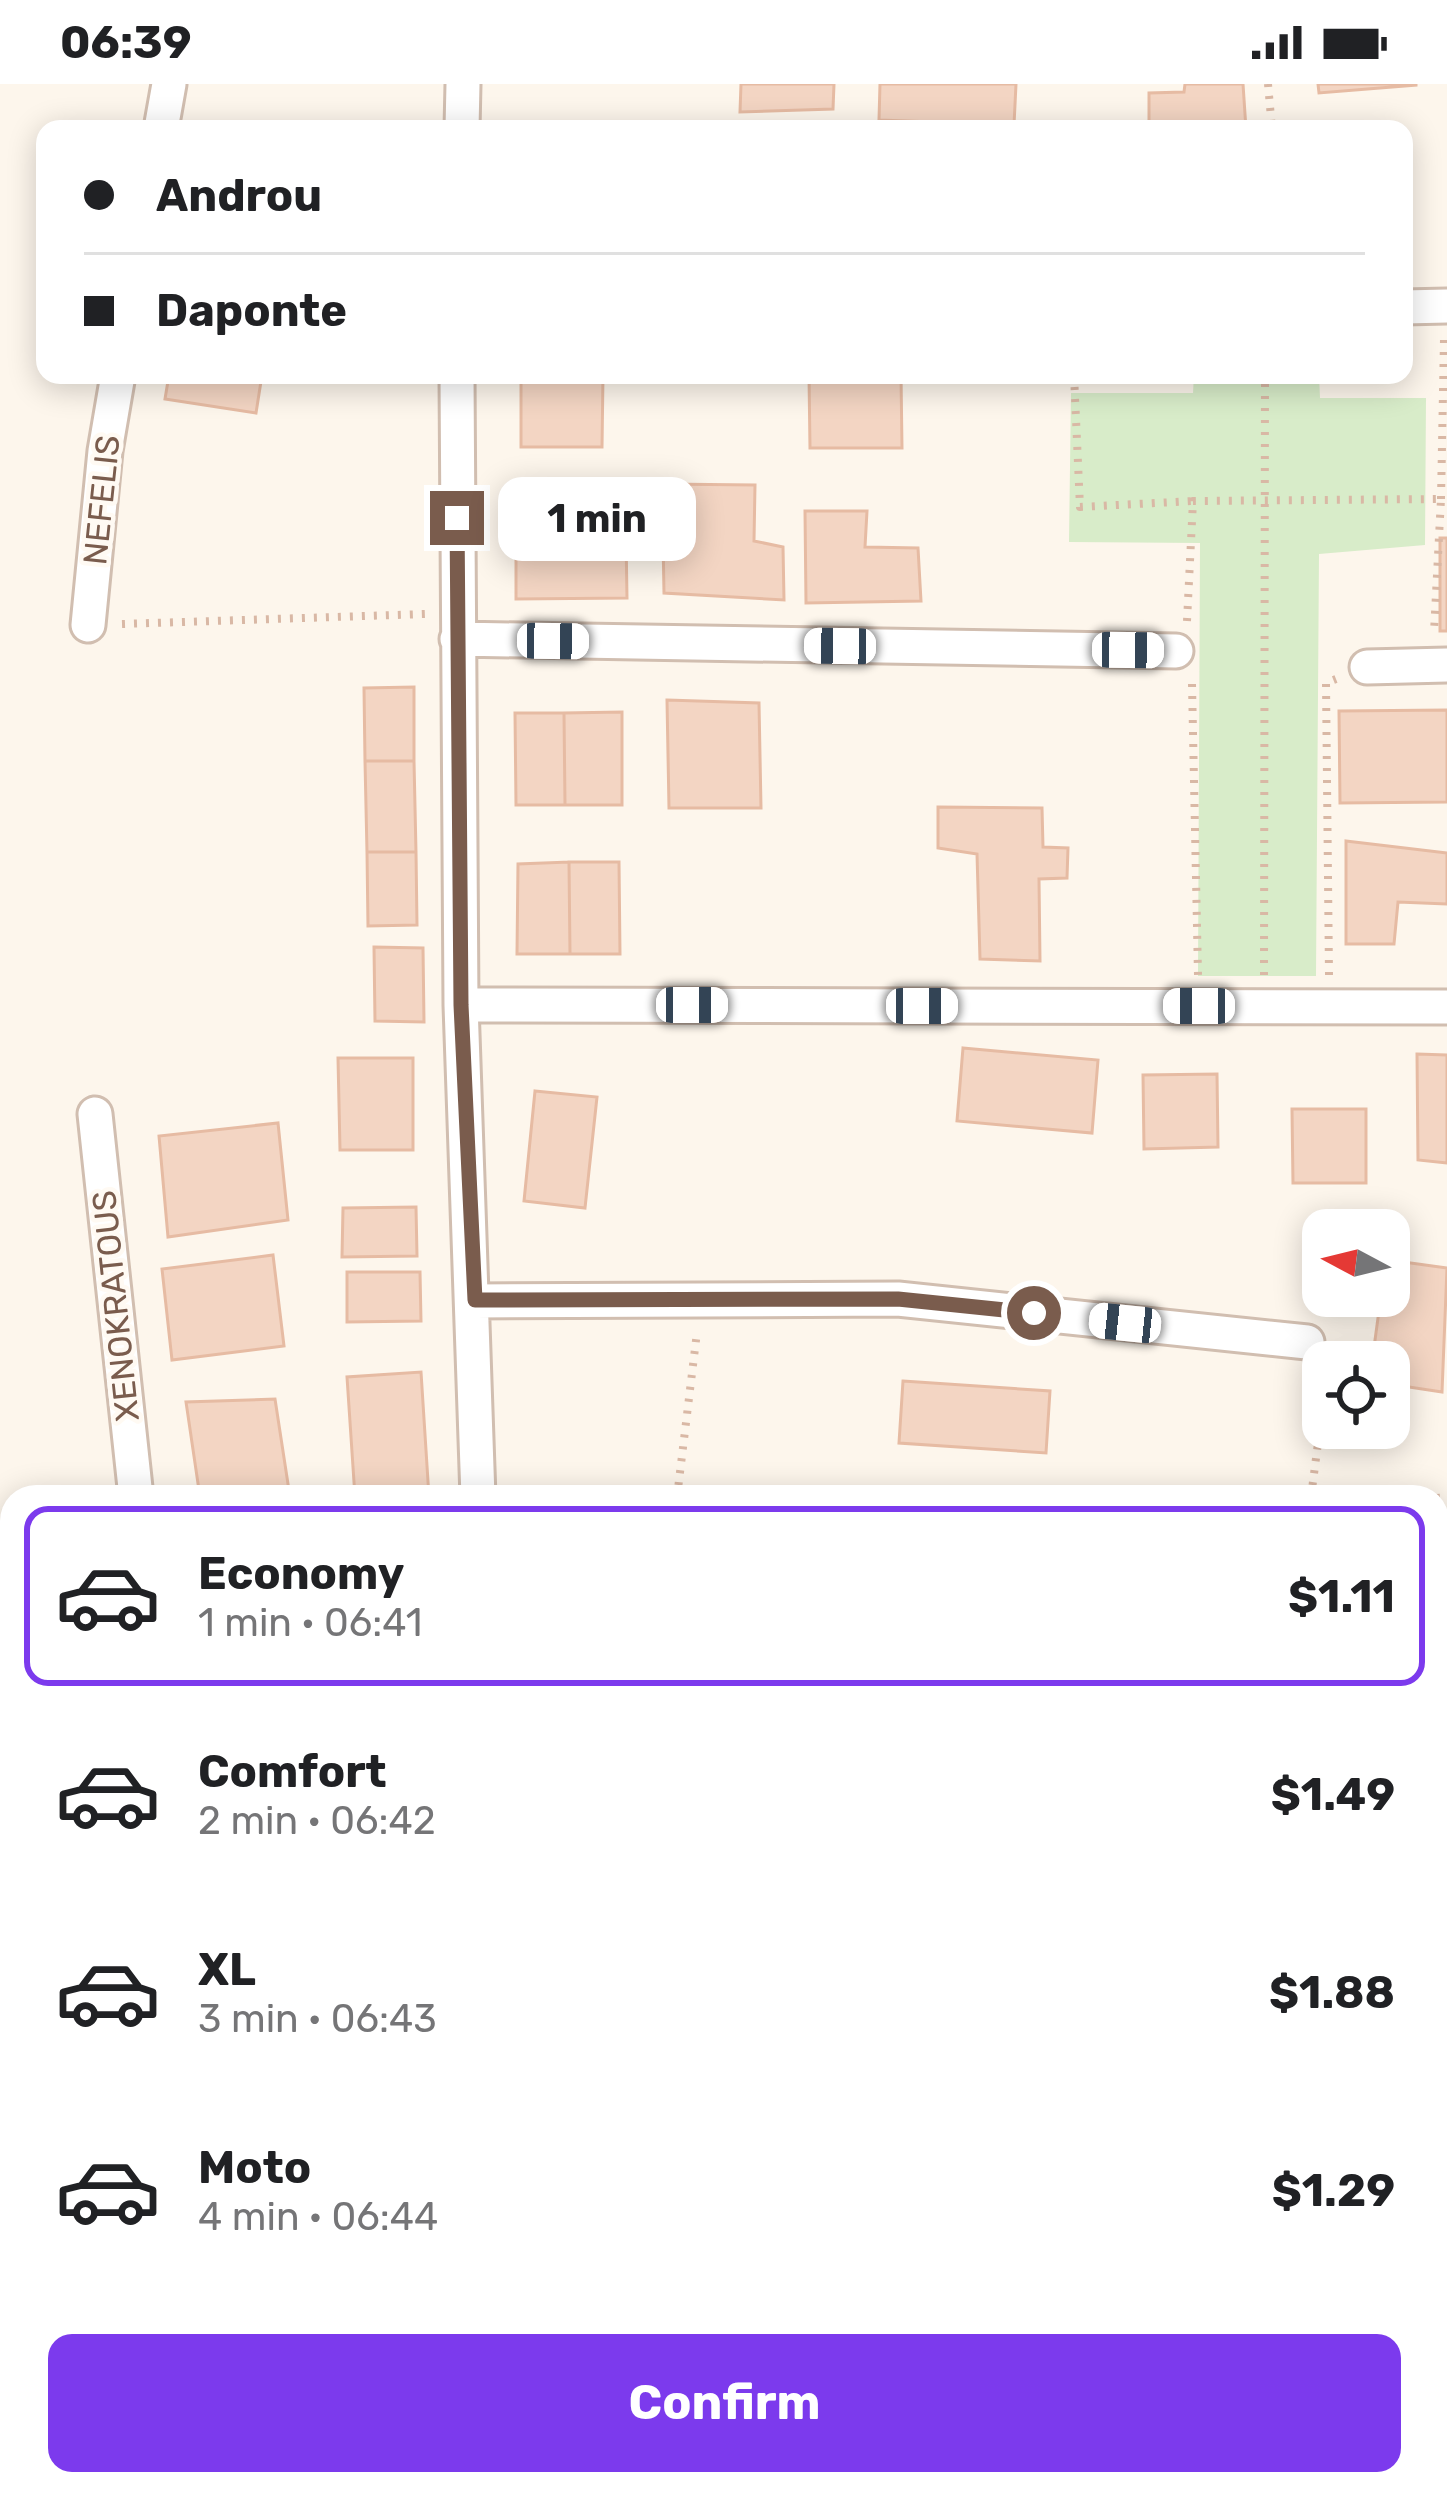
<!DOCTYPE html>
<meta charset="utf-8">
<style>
body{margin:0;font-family:Rubik,sans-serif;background:#f2f2f2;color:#202124;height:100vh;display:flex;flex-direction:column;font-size:45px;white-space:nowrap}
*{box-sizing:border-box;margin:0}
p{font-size:39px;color:#757577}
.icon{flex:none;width:66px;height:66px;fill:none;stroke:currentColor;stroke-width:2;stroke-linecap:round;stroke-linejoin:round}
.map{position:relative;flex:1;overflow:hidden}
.sheet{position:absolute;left:0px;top:1401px;width:1449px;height:1011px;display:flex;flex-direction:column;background:#fff;border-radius:36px 36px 0 0;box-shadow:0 6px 30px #0003}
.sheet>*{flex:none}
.top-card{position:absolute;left:36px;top:36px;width:1377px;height:264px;border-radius:24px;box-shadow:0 6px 30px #0003;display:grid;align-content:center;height:264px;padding:0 48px;background:#fff}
.needle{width:78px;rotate:277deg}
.tools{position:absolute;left:1302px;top:1125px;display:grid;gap:24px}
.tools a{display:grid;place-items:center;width:108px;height:108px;border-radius:24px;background:#fff;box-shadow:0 6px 30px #0003;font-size:60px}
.end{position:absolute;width:54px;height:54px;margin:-27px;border:15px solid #7a5c4d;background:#fff;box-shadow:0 0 0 6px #fff}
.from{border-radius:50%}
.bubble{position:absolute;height:84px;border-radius:24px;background:#fff;box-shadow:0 6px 30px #0003;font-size:39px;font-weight:700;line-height:84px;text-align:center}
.car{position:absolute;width:36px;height:72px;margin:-36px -18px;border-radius:15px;box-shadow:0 0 9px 3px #0007;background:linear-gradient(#fff 24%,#345 0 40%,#fff 0 76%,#345 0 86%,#fff 0)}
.top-card b{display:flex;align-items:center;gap:42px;height:114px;font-size:45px}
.top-card b+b{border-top:3px solid #e0e0e0}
.top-card i{width:30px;height:30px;background:#202124}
ul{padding:21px 0 0;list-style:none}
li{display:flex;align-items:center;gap:36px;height:180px;margin:0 24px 18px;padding:0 24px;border:6px solid transparent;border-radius:24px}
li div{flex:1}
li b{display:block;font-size:45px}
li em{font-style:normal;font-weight:700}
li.selected{border-color:#7c3aed}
li>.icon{width:108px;height:108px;stroke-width:1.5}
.button{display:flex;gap:24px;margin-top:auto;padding:24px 48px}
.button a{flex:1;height:138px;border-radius:24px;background:#7c3aed;color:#fff;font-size:48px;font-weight:700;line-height:138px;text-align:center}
.status{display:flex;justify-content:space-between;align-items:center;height:84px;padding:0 60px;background:#fff;direction:ltr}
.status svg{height:33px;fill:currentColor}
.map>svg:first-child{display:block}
.green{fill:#d8ecc9}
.building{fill:#f3d5c3;stroke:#e6bba3;stroke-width:3}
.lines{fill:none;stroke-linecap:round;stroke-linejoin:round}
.minor-casing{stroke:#d1beb0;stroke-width:39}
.path{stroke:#d9b8a5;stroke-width:8;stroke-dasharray:3 9;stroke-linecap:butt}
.minor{stroke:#fff;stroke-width:33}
.route{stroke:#7a5c4d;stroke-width:15}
.labels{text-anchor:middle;stroke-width:9;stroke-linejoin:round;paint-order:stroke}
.street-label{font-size:33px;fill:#7a5c4d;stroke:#fffaf3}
</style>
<div class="status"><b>06:39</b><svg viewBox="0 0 49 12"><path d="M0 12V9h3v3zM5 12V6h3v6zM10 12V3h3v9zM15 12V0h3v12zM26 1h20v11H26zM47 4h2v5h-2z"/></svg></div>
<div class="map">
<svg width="1447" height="2411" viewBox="0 0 1447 2411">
<rect width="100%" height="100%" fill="#fdf6ec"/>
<!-- green -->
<path class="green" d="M1194,291H1319L1320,314H1426L1425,461L1319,470L1316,892H1198L1200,459L1069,458L1071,309H1193Z
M1447,2033V2406L1360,2411L1359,2400H1437V2035Z"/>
<!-- building -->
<path class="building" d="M741,0H834L833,25L740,28Z
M880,0H1016L1014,41L879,36Z
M1185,0H1243L1246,45H1149V9L1184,8Z
M1318,0H1416V1L1319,9Z
M45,205V254L38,253Z
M169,291H262L256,329L165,315Z
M521,291H603L602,363H521Z
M809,291H901L902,364H810Z
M662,400L755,401L754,457L783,463L784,516L664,509Z
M805,427H867L865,463L918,464L921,517L806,519Z
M626,453L627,514L516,515V454Z
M1440,454H1447V547H1440Z
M414,603V677H365L364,604Z
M667,616L759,619L761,724H669Z
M1447,626V718L1340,719L1339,627Z
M622,628V721H565L564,629Z
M515,629H564L565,721H516Z
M365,677H414L416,768H367Z
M938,723L1042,724L1043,763L1068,764L1067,794L1039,795L1040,877L980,875L977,770L938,764Z
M1346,757L1447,769V820L1398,818L1394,860H1346Z
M367,768H416L417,841L368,842Z
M569,778L570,870H517L518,780Z
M569,778H619L620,870H570Z
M374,863L423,864L424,938L375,937Z
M963,964L1098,976L1092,1049L957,1037Z
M1417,970L1447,971V1079L1418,1076Z
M338,974H413V1066H340Z
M1217,990L1218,1063L1144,1065L1143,991Z
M535,1007L597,1013L585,1124L524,1117Z
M1292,1025H1366V1099H1293Z
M278,1039L288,1136L168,1153L159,1052Z
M416,1123L417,1172L342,1173L343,1124Z
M273,1171L284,1262L172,1276L162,1185Z
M1389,1176L1447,1184L1442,1308L1389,1300V1278H1372L1381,1212H1389Z
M347,1188H420L421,1237L347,1238Z
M421,1288L429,1413H355L347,1293Z
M903,1297L1050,1307L1046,1369L899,1359Z
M275,1315L290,1413H200L186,1318Z
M1447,1743V1805L1437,1806V1744Z
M689,2400H738L740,2411H690Z
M738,2400H782L783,2411H740Z
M968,2400H1061L1062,2411H969Z
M1139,2400H1189L1190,2411H1141Z
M1224,2400H1317L1318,2411H1226Z
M529,2401L530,2411H480V2408Z
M664,2403L665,2411H601Z"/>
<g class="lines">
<defs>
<path id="minor" d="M161,45L169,0
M462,45L463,0
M1404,223L1447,222
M457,291L461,921L478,1413
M88,541L105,367L118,291
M457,555L1176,567
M1367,583L1447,581
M461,921L1447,923
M95,1030L136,1413
M475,1217L898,1215L1307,1258
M1437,1670L1447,1669
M235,2400L236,2411"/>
</defs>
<!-- minor casing -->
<use href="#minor" class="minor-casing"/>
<!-- path -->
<path class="path" d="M1268,0L1272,45
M1074,291L1080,423L1193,417
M1441,415L1444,255
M1187,537L1193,417L1441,415L1434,548
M122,540L425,530
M1192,600L1198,891
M1264,891L1265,291
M1329,891L1326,599L1336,595
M1312,1405L1342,1413
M677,1413L697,1248
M1311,1413L1322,1328L1314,1290
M1437,1414L1447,1413
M1437,2208L1447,2207
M1343,2400L1344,2411"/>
<!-- minor -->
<use href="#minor" class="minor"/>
</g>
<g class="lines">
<!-- route -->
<path class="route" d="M457,434L461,921L475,1216L898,1215L1034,1229"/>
</g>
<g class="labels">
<!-- street labels -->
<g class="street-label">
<text transform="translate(101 416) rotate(-84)" y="12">NEFELIS</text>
<text transform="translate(115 1222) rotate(-96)" y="12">XENOKRATOUS</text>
</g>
</g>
</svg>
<div class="tools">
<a><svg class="needle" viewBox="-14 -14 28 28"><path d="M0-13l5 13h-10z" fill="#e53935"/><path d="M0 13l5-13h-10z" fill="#757577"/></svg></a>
<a><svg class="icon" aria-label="locate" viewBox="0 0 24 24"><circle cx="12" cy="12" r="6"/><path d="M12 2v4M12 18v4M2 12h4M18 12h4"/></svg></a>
</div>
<i class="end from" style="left:1034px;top:1229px"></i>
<i class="end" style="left:457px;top:434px"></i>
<div class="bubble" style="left:498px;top:393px;width:198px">1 min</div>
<i class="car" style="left:553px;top:557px;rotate:91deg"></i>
<i class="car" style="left:840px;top:562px;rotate:271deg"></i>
<i class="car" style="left:1128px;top:566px;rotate:91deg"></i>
<i class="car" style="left:692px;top:921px;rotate:90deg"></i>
<i class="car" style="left:922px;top:922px;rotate:90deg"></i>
<i class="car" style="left:1199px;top:922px;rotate:270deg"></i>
<i class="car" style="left:1125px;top:1239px;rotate:276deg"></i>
<div class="top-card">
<b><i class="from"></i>Androu</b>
<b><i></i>Daponte</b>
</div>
<section class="sheet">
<ul>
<li class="selected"><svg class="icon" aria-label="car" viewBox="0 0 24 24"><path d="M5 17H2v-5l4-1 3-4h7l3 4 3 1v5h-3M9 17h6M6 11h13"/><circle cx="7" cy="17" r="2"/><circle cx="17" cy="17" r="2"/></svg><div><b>Economy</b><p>1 min · 06:41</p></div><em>$1.11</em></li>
<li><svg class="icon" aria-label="car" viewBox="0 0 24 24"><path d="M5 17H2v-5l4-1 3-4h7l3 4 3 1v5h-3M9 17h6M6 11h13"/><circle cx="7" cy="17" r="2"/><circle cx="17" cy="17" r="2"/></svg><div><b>Comfort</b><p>2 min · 06:42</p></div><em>$1.49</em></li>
<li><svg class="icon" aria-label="car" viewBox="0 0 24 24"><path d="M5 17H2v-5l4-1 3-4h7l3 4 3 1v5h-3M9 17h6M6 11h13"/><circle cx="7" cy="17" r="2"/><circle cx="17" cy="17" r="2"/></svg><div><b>XL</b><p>3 min · 06:43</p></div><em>$1.88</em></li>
<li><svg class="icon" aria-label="car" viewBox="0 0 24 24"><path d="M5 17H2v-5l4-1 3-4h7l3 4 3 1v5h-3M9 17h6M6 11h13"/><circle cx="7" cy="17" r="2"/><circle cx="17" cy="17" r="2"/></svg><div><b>Moto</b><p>4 min · 06:44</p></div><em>$1.29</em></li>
</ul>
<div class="button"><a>Confirm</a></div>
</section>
</div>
